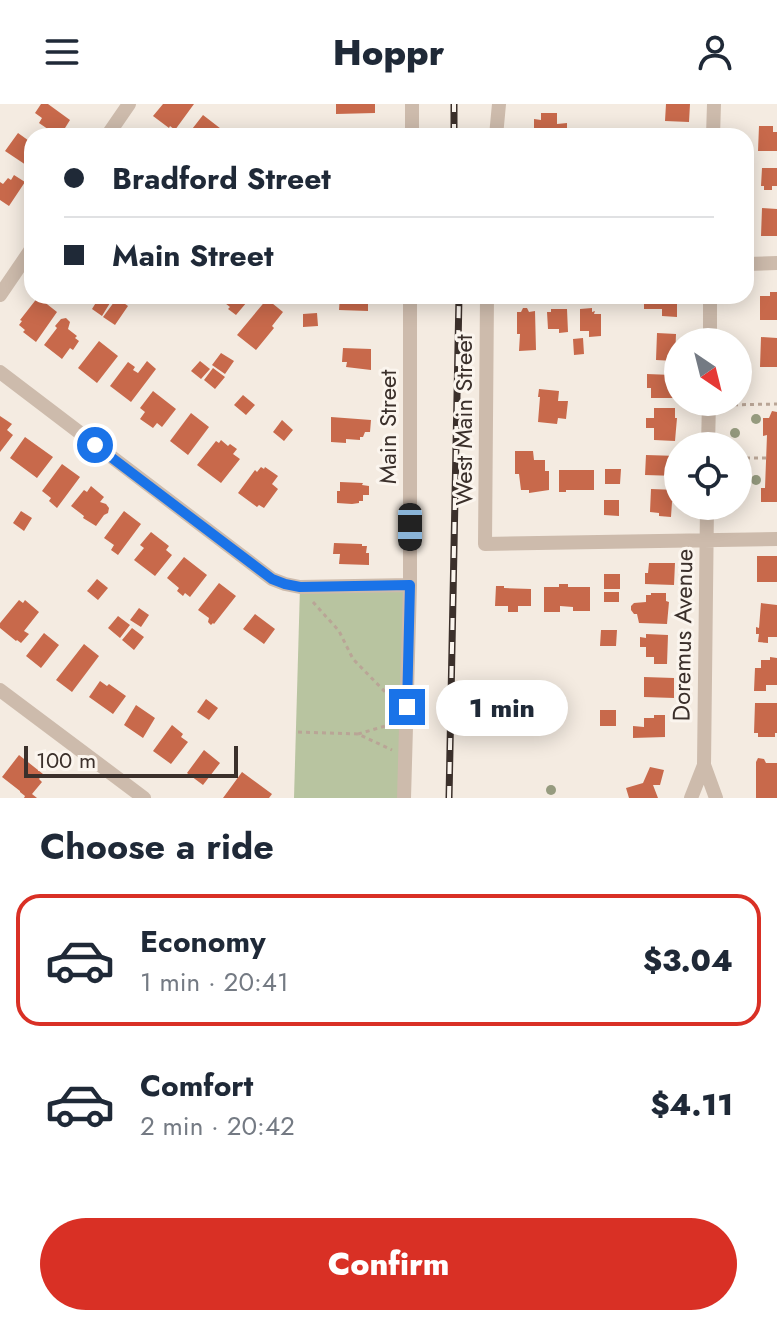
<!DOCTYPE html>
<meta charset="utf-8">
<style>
body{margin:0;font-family:Jost,sans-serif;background:#f2f2f3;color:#1f2937;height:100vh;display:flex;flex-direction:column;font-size:30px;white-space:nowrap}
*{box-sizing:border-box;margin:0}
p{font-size:26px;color:#747a83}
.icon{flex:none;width:44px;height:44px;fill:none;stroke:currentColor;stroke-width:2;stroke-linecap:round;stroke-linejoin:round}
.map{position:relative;height:694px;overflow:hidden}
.side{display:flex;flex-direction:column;background:#fff;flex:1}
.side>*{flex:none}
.top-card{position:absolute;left:24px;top:24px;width:730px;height:176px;border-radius:24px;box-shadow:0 4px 20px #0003;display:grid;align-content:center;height:176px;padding:0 40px;background:#fff}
.needle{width:52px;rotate:145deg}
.controls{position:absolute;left:664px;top:224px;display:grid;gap:16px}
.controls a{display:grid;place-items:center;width:88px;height:88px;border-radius:50%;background:#fff;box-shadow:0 4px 20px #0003;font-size:40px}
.scale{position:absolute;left:24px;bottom:20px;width:214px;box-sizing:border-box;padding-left:8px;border:4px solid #3b302b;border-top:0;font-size:22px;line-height:28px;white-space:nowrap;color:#3b302b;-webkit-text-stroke:6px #fbf5ee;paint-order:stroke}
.end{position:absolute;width:36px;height:36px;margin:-18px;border:10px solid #1a73e8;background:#fff;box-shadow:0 0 0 4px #fff}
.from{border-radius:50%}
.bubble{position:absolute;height:56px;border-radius:28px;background:#fff;box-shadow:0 4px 20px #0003;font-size:26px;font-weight:800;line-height:56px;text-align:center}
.car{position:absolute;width:24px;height:48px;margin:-24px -12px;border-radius:10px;box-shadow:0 0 6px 2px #0007;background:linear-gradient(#222 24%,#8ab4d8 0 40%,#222 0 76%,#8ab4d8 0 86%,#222 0)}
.top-card b{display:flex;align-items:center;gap:28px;height:76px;font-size:30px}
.top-card b+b{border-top:2px solid #e0e1e3}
.top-card i{width:20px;height:20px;background:#1f2937}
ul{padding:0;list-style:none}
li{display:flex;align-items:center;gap:24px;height:132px;margin:0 16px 12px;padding:0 24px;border:4px solid transparent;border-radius:24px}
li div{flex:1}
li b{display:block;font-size:30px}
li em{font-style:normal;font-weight:800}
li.active{border-color:#d93025}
li>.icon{width:72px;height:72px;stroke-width:1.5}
h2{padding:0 40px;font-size:36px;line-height:96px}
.primary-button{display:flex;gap:16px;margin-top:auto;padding:16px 40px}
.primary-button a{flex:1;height:92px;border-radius:48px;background:#d93025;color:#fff;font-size:32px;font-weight:800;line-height:92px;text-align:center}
header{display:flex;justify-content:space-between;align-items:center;height:104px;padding:0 40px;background:#fff;font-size:36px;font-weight:800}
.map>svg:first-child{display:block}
.green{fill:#b8c4a0}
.building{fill:#c8694b}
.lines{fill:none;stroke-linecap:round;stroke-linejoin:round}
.path{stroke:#b9a596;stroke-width:3;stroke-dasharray:4 4;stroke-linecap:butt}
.street{stroke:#cdbbac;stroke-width:14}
.rail-casing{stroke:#3b302b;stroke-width:7}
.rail{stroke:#fbf5ee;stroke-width:4;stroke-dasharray:12;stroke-linecap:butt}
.tree{fill:#969b7f}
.route{stroke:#1a73e8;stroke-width:10}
.labels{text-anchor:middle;stroke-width:6;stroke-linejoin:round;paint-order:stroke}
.street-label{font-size:24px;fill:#3b302b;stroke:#fbf5ee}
</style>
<header><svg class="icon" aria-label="menu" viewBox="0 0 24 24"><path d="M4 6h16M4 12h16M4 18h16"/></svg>Hoppr<svg class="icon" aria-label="person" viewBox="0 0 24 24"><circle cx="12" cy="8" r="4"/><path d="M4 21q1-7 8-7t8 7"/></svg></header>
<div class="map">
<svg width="777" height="694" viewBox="0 0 777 694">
<rect width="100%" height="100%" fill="#f4ebe1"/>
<!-- green -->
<path class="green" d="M410,481L404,694H294L300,483Z"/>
<!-- building -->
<path class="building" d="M41,0H48L70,16L65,24L71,28L68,32H58L39,19L42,14L35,9Z
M163,0H194L175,26L170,22L169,24L153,12Z
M336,0H375V9L336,10Z
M666,0H690L689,18L665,17Z
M541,9H557V20L567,19V32H541V26H534V15L541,16Z
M203,11L225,28L222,32H192L189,29Z
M759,22H773V28H777V47H758Z
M18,29L32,39V65L5,47Z
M762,64H777V82H772V86H764V82H761Z
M14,71L25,78L9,102L0,96V78L3,80L8,74L11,76Z
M762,104L777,105V132H761Z
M770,188H777V216H760V192H770Z
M100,192L110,199L102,212L92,205Z
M216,192H252L236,211L228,205L230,203Z
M340,192H373V198H368V207L339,206Z
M644,192H677V213L662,212V205H644Z
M38,193L57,208L36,238L23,228L25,226L19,221L22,217L20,216Z
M117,194L128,202L115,221L103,213Z
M267,195L283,208L272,222L274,224L256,246L237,231Z
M523,204H527L529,208L535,207L536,246L519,247L520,230H517V208H521Z
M592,204V208L595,207L594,210H601V232L589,233V227H580V205Z
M551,205H567L568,228L559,229V225H548L547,208H551Z
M317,209L318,222L303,223V210Z
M66,214L70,218L68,225L77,232L75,234L79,237L73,246L70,244L62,255L44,241L57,224L55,222L61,215Z
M657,229L676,230L675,257L656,256Z
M761,233L777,234V263H760Z
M583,234L584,250L574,251L573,235Z
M99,237L118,252L97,279L78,264Z
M343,244L371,245V266L346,263L347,258H342Z
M221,249L234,257L225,270L212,261Z
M147,257L156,265L131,298L110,282L128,258L135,263L133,266L138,269Z
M200,257L210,265L201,275L191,267Z
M213,264L225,273L215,285L204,276Z
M647,270L672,271V280H678V294H651V284H647Z
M539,285L559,287L558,297H568L566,315L558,314L557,320L538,318L540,293H538Z
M153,287L176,305L162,323L157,319L153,324L140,315L145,308L140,304Z
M243,291L255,301L246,311L234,301Z
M654,304H675V314H677L675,337L654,336V324H646V314H654Z
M772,307L777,308V398H761V384H765L767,331L763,332V314H769Z
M191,309L209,323L188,351L170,337Z
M0,312L12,320L7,326L13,331L0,348Z
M331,313L371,316L370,328H365L363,333H360V336L346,335V339L331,338Z
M282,316L293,326L284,337L273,328Z
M25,333L53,353L37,374L10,354Z
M221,336L228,342L230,340L237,345L233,350L240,355L221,379L197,361L216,337L219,339Z
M515,347H533L534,356H545V367H549V386L529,389V386H521L519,370H515Z
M646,351L678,352L677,372L645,371Z
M62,360L80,373L57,404L49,397L51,394L42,387Z
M261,363L264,365L265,363L278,372L272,380L278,385L264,404L259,401L257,403L238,389L255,366L257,368Z
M605,365H621L620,380H605Z
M559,366H594V386H566V388H559Z
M340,378L363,379L362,381L369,382V391H363V397H359V399L352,400L337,399V387H340Z
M91,382L104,393L100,398L106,400L109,404L108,409L104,411L96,422L83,414L84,412L71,402L84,386L87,388Z
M651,385L677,386L676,398H672L671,413L659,412V409L650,408Z
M604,396H619V412L604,411Z
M21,407L32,414L24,427L13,419Z
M124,407L141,420L118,451L111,446L114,441L104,434Z
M151,428L169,442L166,446L172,451L155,472L134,456L144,444L140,441Z
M334,439L362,440V442H367L366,449H369V461L339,460L340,450H333Z
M757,452H777V478H757Z
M184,453L207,471L190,493L185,489L183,492L177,487L179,484L167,474Z
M649,459H675L674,481L645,480V469H648Z
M604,470H620V485H604Z
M97,475L108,484L98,496L87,487Z
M219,479L236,492L214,520L213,519L211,521L208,518L209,514L198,506Z
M559,480H568V483H590V507H573V503L560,502V508H544V483H559Z
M496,482H504V484L531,485V502H518V508H508V502H495Z
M604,488H619V498H604Z
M651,489H666V497L669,498L667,520L639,519L637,510H634L631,506V502L634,499L646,498V491H651Z
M19,496L23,499L25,496L39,508L24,527L29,530L21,539L17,536L16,537L0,524V519Z
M761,499L777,501V533H768V539L758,538L759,530H756V523L759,524Z
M139,504L149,511L141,523L130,516Z
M255,510L275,525L264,540L243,525Z
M118,512L130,521L120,534L108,524Z
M132,524L144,533L134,546L122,536Z
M601,526H617L616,542H600Z
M44,529L59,541L41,564L26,552Z
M646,530L668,531L667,560H654V553H646V543H640V533L646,534Z
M84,540L99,552L72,588L56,576Z
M770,553L777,554V581H766V587H754L755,564H761V556H770Z
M644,573L674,574V594L644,593Z
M100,577L107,582L109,580L126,592L113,610L89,593Z
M206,595L218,604L209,616L197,608Z
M755,599H777V629H775V633H758V629H754Z
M136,601L155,614L143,634L124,621Z
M600,606H616V622H600Z
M654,611H665V633L633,634V622L644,623V614H654Z
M172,621L183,630L181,633L188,638L171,660L153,647Z
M204,646L220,659L203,681L187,669Z
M19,651L43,670L39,675L42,678L32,690L37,694H24L25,692L20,688V687L2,673Z
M758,654L764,655L766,659H777V694H756V658Z
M650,663L664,666L660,681H653L658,694H629L626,684L643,679Z
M242,668L272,690L269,694H223Z"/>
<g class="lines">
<!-- path -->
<path class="path" d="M726,301L777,300
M738,354H766
M313,498L339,527L353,555L393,596
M298,628L358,630L392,646
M358,630L392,620"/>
<!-- street -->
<path class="street" d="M107,32L129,0
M412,32V0
M496,32L499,0
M713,32L714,0
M746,160L777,159
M0,191L32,144
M487,192L485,440L777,435
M710,238V192
M0,268L272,475L285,480L300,483L410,481
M708,342L709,298
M0,586L144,694
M704,661L716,694
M404,694L410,481V192
M691,694L704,661L707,402"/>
<defs>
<path id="rail" d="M454,32V0
M449,694L459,192"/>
</defs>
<!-- rail casing -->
<use href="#rail" class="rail-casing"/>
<!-- rail -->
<use href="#rail" class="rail"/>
</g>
<!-- trees -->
<g class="tree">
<circle cx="756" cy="315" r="5"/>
<circle cx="735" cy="329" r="5"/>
<circle cx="756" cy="376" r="5"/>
<circle cx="551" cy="686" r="5"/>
</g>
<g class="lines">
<!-- route -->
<path class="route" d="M95,341L272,475L285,480L300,483L410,481L407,603"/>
</g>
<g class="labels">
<!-- street labels -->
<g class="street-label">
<text transform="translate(464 316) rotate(-90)" y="8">West Main Street</text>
<text transform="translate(388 323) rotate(-90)" y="8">Main Street</text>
<text transform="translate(683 531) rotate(-89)" y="8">Doremus Avenue</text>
</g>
</g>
</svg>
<div class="controls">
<a><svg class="needle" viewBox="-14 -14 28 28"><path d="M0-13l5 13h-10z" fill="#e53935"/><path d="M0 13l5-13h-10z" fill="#747a83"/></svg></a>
<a><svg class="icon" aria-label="locate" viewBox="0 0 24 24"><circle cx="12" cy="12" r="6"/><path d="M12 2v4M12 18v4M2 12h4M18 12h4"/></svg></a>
</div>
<div class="scale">100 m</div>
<i class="end from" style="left:95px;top:341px"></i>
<i class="end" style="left:407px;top:603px"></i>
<div class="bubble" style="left:436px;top:576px;width:132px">1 min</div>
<i class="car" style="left:410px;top:423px;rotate:180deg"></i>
<div class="top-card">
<b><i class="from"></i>Bradford Street</b>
<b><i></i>Main Street</b>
</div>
</div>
<section class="side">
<h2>Choose a ride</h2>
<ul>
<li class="active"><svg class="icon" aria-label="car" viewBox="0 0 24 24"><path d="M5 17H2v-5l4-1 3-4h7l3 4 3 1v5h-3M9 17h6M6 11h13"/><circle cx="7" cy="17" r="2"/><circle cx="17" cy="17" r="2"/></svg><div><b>Economy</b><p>1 min · 20:41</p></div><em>$3.04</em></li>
<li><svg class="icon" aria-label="car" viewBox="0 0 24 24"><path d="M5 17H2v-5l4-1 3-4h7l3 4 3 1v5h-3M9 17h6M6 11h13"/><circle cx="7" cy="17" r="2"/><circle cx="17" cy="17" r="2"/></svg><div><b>Comfort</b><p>2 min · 20:42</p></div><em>$4.11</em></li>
</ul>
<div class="primary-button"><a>Confirm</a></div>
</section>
